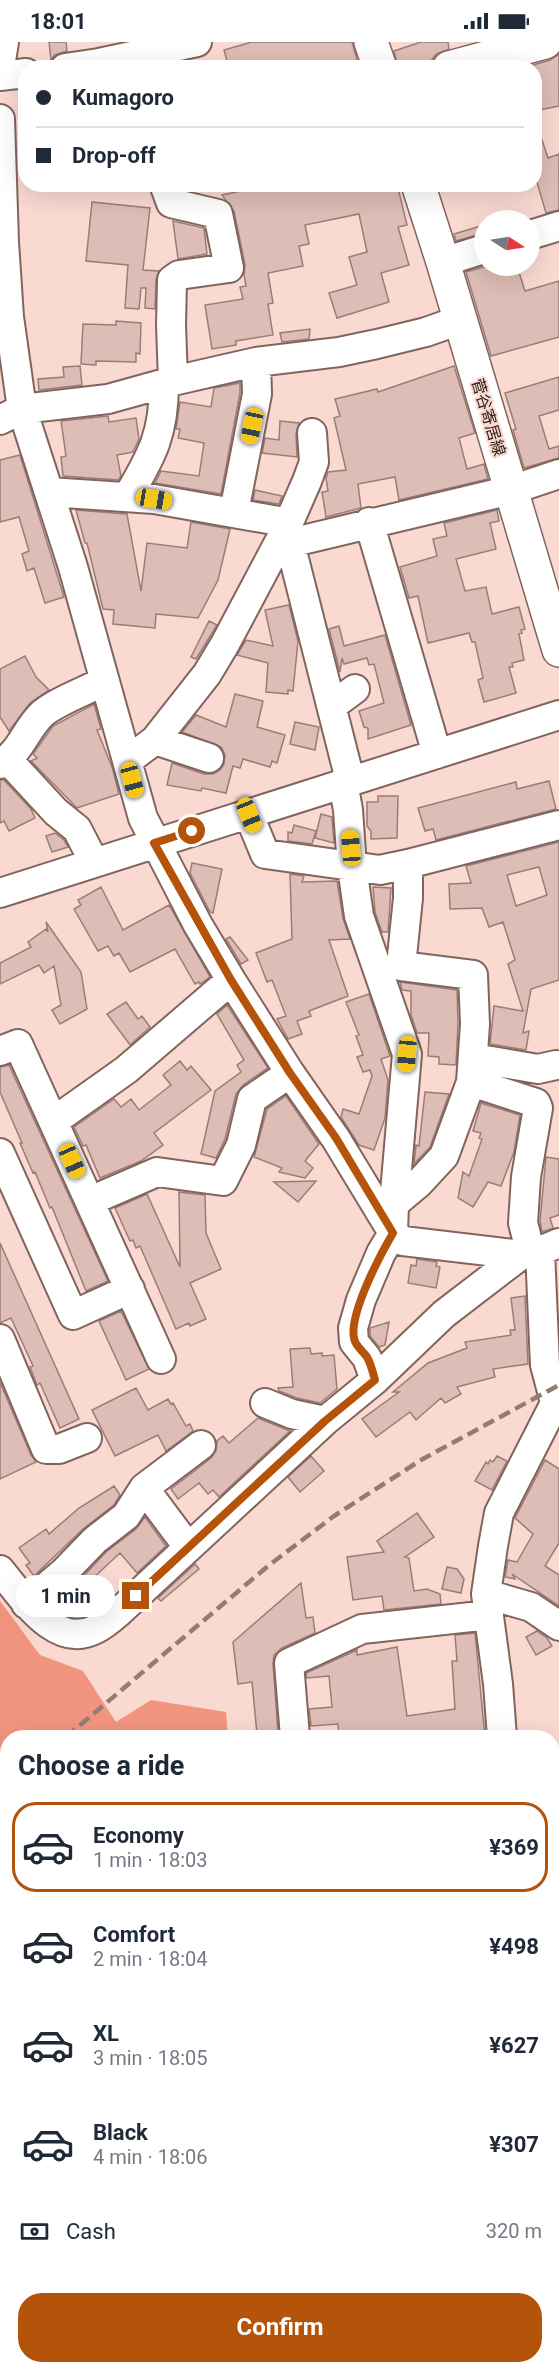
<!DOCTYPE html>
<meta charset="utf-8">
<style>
body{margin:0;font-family:Roboto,"Noto Sans JP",sans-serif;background:#f2f2f3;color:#1f2937;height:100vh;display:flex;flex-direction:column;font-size:22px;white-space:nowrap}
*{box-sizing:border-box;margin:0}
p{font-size:20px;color:#747a83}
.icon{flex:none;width:33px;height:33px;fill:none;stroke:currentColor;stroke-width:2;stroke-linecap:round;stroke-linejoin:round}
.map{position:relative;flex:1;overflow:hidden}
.drawer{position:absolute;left:0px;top:1688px;width:560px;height:644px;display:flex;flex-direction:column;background:#fff;border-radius:24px 24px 0 0;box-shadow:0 6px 24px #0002}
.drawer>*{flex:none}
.guide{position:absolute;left:18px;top:18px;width:524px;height:132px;border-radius:24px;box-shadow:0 6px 24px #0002;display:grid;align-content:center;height:132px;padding:0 18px;background:#fff}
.needle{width:39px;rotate:102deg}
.fabs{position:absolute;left:474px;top:168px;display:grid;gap:12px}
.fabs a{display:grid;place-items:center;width:66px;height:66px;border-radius:50%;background:#fff;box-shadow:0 6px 24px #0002;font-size:30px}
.end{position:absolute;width:27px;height:27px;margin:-14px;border:8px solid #b45309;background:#fff;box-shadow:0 0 0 3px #fff}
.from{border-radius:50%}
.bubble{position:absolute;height:42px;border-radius:21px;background:#fff;box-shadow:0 6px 24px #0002;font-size:20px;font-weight:700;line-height:42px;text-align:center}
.car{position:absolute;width:18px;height:36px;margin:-18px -9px;border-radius:8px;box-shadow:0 0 4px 2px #0007;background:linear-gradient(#f5c518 24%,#345 0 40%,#f5c518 0 76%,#345 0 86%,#f5c518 0)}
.guide b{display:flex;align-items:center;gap:21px;height:57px;font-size:22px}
.guide b+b{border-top:2px solid #e0e1e3}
.guide i{width:15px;height:15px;background:#1f2937}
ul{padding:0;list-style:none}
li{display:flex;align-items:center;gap:18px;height:90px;margin:0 12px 9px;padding:0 6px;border:3px solid transparent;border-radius:24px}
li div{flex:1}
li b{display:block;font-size:22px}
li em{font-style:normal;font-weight:700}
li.current{border-color:#b45309}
li>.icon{width:54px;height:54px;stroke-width:1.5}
h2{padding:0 18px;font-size:27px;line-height:72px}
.pay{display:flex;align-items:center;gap:15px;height:66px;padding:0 18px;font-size:22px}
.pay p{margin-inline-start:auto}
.action{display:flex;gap:12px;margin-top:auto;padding:12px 18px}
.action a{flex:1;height:69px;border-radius:24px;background:#b45309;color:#fff;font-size:24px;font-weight:700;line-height:69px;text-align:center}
.status{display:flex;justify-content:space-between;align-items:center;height:42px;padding:0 30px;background:#fff;direction:ltr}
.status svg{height:16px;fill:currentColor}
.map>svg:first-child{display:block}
.forest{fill:#f2957e}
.water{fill:#6699de}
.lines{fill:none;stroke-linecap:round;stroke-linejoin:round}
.stream{stroke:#6699de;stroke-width:6}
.building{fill:#ddbdb5;stroke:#9b7d76;stroke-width:1.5;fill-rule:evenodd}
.minor-casing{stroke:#81655d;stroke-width:32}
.major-casing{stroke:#81655d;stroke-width:36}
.minor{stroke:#fff;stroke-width:28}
.major{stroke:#fff;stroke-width:33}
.rail{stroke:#927c76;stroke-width:4.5;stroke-dasharray:12 6;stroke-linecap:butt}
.route{stroke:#b45309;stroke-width:8}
.labels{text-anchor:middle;stroke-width:4.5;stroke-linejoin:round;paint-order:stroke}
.street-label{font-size:16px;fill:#2b201d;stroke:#fad9d1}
</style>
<div class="status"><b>18:01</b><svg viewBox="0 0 49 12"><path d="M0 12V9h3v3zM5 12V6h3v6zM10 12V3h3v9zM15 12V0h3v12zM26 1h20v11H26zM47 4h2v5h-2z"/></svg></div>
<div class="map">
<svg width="559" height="2330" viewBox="0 0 559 2330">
<rect width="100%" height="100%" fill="#fad9d1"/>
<!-- forest -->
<path class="forest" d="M0,1559L40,1613L83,1629L116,1680L151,1658L226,1670L228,1695H8L7,1745L0,1735Z
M552,2098L559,2102V2232L552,2228Z
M0,2197L7,2207L8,2324H101L106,2330H0Z"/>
<!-- water -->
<path class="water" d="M0,1856L8,1863L7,2190L0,2183Z
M552,2303L559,2307V2330H234L231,2324H552Z"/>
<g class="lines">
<!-- stream -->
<path class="stream" d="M149,2330V2324"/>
</g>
<!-- building -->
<path class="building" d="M49,0H66L67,9L55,13L51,18Z
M252,0H352L358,21L341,26H229L224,8Z
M421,0H448L449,7L436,12L432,18L398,26L394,9Z
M559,12V64L534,69V26H523L550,18Z
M537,83L548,116L559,112V168L546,171L534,130V84Z
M273,142H397L407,183L398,185L409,223L381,231L389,260L337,276L329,251L357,243L349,215L367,210L359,172L305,183L309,202L299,204L303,224L268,231L273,261L268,262L273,293L236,299V303L212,307L205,263L243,257L240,245L246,244L244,233L245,223L234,169L222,153Z
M92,160L150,166L143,228L159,229L156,238L155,267L145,266L146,246H141L139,267L125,266L128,223L86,219Z
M173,179L204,186L207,212L178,217Z
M484,183V191L456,199L454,192Z
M487,224H517L525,249L559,239V295L491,314L466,230Z
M116,279L141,281L140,312L136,311V320L96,319V323L81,322L83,282L116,283Z
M310,287L309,297L282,300L280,291Z
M80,324L82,343L39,348L38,337L64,335L63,325Z
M454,324L475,391L459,396L467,427L484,422L488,437L399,458L395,435L358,442L361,466L326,475L322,450L328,449L326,436L328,430L346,428L334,376L340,374L335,357L377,347L378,350Z
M559,335V368L539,374L549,407L559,404V416L524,426L513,388L516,387L505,351Z
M240,341V351L221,452L155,441L161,429L199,434L204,401L178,396L180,387H176L180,360L211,365L214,346Z
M108,374L109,380L136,376L139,397L133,410L117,413L121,434L118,438L63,434L61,415L66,414L61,379Z
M280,379L299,381L296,392L297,415L262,411L265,396L279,398Z
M20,413L64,555L45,561L34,526L27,529L22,512L29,509L19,475L0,480V418Z
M255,448L282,454L279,462L253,458Z
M76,468L127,472L141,549L147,501L187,506L191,480L230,487L218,538L198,576L156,572L155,586L113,582L114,568L103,567L87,501H85Z
M497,468L499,479L490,481L496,507L456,517L465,549L486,545L492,572L519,565L525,587L521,588L522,591L519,592L524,618L512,621L513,625H509L516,651L484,660L478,638L483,636L475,600H472L469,591L428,601L418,554L409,556L400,525L437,514L433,497L447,494L444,481Z
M289,563L298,599L293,649L288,648V652L266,650L268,621L237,613L246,598L273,604L265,568Z
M209,579L217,583L196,617L191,615Z
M339,584L344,604L385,593L411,683L368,697V686L364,685L359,669L384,661L374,622L369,623L367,616L344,622L342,616L340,630L329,587Z
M25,614L36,635L49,648L30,661L9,689L0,675V627Z
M235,652L263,659L257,685L285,693L277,721L272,719L270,725L243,717L240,726L233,724L226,751L202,746L201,749L167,743L172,721L204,732H213L220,728L224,722L225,713L221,705L182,690L196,673L226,685Z
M94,662L101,687L97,688L112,725L119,752L77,766L31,719L37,716L33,712L53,684Z
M295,680L319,685L315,708L290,702Z
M0,738H4L31,767L35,776L9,789L4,779L0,781Z
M549,739L556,767L436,798L433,787L425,789L418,766L516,740L517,747Z
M378,754H398L397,796L371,797V789L367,784V760H378Z
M321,772L332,775L334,801L315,796Z
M294,783L316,789L312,802L288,799V790L292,791Z
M55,791L64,798L68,805L52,810L46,794Z
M559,800V938L531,947L523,991L529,989L526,1008L490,1002L494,964L523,969L508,922L515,918L503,880L489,885L482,866L450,867L449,842L471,841L466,824ZM539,825L547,853L516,864L507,833Z
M192,821L222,827L213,871L210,870L190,831Z
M290,832L304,834L302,840L337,839L343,876L350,897L329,898L348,954L309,969L311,974L297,979L302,992L288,997L277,977L286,974L272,938L267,940L256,911L292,897Z
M101,845L123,888L169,863L210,935L200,942L199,940L195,942L175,907L130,930L119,911L114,914L108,904L98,909L74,867L81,863L78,858Z
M373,845L391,846L388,890H382L375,870Z
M46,880L81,930L87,967L60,982L52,968L61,963L54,924L44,931L39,923L0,942V921L31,905L28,900L46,887L48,890Z
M230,895L248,918L241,922L226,897Z
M400,940L457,948L458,982L456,1023L439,1022V1015L428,1014L429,991H417L411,973V949L402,948Z
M369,952L390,1014L381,1017L388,1038L385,1076L374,1108L359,1103L341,1075L343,1067L359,1072L372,1034L370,1028L363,1030L357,1015L363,1013L356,994L359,993L346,960Z
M126,960L138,977L142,974L150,985L130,1003L107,972Z
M227,963L268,1026L243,1043L236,1052L225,1097L216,1116L201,1112L215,1049L241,1030L237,1023L244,1018L217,972Z
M180,1019L187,1028L191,1024L211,1048L154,1091L163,1103L141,1119L100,1136L86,1103L83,1104L74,1085L114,1057L121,1065L131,1057L139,1068L171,1043L163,1033Z
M9,1023L108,1239L86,1249L52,1165L50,1166L35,1130L33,1131L20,1101H22L0,1050V1025Z
M425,1050L449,1052L430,1105L414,1122L416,1103L419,1104Z
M286,1054L319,1102L305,1119L313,1126L305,1136L279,1130L282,1126L254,1115L267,1067Z
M481,1061L520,1073L514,1110L501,1144L488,1140L473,1165L458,1156L463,1130L469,1134L482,1097L479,1096L481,1091L473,1089Z
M546,1115L559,1117V1173L550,1176L553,1186L542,1190L540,1179Z
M316,1139L298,1160L274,1140Z
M179,1150L205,1153L206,1191L221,1227L190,1241L206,1277L190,1284L189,1281L176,1287L140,1204L136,1206L133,1198L130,1199L115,1166L147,1152L180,1225Z
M0,1201L79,1377L60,1386L40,1341L37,1343L30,1325L33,1324L11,1276L0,1281Z
M417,1217L437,1220L436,1224L440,1225L436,1246L408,1241L411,1223L416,1224Z
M525,1254L528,1322L493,1327L495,1335L457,1345L461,1352L445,1361L441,1356L416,1378L410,1370L376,1395L362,1377L399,1350H393L428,1321L467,1306L465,1300L511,1293L510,1288H515L511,1256Z
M121,1269L149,1327L126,1338L99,1279Z
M389,1280L385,1303L379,1305L370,1294V1286Z
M310,1306L311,1312L322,1311V1314L334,1313L337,1347L320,1361L297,1356L279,1349L278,1346L293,1345L290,1307Z
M0,1340L31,1413L36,1420L0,1437Z
M136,1346L148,1368L168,1357L171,1362L173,1361L186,1384L190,1382L193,1389L166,1409L158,1393L115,1414L92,1368Z
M258,1376L290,1389L219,1455L213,1448L208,1452L199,1441L178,1457L171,1447L211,1416L216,1409L217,1399L223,1394L229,1401Z
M311,1414L324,1429L300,1450L288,1435Z
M497,1414L507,1419L492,1448L475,1439L486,1420L488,1422L490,1418L493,1420Z
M545,1418L559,1427V1501L545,1524L559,1533V1564L512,1532L515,1537L505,1535L508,1518L517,1520L533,1492L515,1476Z
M114,1444L120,1453L114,1463L83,1487L34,1534L26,1523L30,1521L19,1506L46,1487L49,1492L79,1466Z
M417,1471L434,1495L405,1515L409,1516L414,1549L427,1547L440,1552L441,1562L384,1568L382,1554L353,1558L347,1515L384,1510L377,1499Z
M145,1475L166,1504L137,1531L120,1511L89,1540L106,1559L89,1572L84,1573L65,1552L56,1563L54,1560L76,1542L106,1510L136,1487Z
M195,1522L199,1527L161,1559L158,1556Z
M447,1525L457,1527L464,1537L461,1551L442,1547Z
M301,1541L306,1576L313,1575L315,1591L282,1606L274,1613L273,1622L278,1690L257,1692L252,1640L238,1642L233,1600Z
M537,1589L547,1596L552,1604L536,1613L526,1595Z
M475,1591L485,1695H339L338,1682L311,1684L309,1667L332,1665L329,1634L307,1636L306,1631L357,1608V1613L397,1605L407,1674L455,1667L452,1619H457L455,1593Z"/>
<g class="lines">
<defs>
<path id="minor" d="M0,25L4,0
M65,26L99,21L197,0
M0,34L26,31
M0,77L4,200L9,275L22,367L73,525L143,776L198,883L231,938L290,1031L336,1097L393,1191L403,1199L521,1213L540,1209L559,1201
M164,142L171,161L218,172L229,226L179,233L172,238L171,283L173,339
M530,193L559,184
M443,220L484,207
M0,378L22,367L108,357L173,339L256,320L339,310L377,302L426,290L460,278
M49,450L154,457L279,479L286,487L290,501L350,738
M128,454C153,412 164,391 164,341
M234,470L257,352L256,320
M369,480L437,712
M290,501L511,448L559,432
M332,664L355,647
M155,698L209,716
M8,718L56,770L77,787L94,820
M127,719L155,698L207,632L225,602L286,487L307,439L314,420L312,391
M0,722C20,711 26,687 42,672C55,660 88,648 104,639
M343,740L348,768L352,825L359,874L407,1012L394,1162L393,1191L381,1211L361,1258L353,1286L354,1300L367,1316L375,1338
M249,773L265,812L380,828L408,822L559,783
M0,851L559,673
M0,1009L18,1002L161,1317
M474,1016L538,1027L556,1023
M471,1040L536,1061L538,1066L526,1135L523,1181L531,1212
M54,1079L126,1028L231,938
M0,1111L73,1273L130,1247
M90,1159L157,1130L223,1139L241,1103L252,1057L290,1031
M394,1162L419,1141L444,1114L471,1040L475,982L473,933L401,924L408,856V822
M0,1297L46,1407H59L87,1396
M265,1361L292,1372L325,1379
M144,1446L188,1505
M0,1528C22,1554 55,1609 96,1587C104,1583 112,1576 119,1570L325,1379L375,1338L444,1272L521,1213
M486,1552L531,1565L559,1584
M26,1562L64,1530L95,1498L126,1474L144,1446L201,1403
M295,1695L289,1621L362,1587L489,1573
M502,1695L498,1642L486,1552L493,1504L499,1471L555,1361L545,1323L540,1209
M552,1895L557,1950L552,1981
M552,2080L559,2084"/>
<path id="major" d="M371,0L380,26
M449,26L545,0
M418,142L443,220L559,608"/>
</defs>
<!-- minor casing -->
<use href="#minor" class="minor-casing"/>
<!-- major casing -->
<use href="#major" class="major-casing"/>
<!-- minor -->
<use href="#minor" class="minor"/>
<!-- major -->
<use href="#major" class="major"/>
<!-- rail -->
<path class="rail" d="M66,1695L268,1524L334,1474L421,1418L559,1343
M0,1751L8,1744"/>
</g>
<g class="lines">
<!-- route -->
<path class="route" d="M136,1554L325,1379L375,1338C373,1331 371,1322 367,1315C363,1309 355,1304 354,1296C349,1272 380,1213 393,1191L336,1096L290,1031L231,938L154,801L192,789"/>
</g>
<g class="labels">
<!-- street labels -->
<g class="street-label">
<text transform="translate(489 375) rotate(73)" y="6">菅谷寄居線</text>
</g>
</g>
</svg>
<div class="fabs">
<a><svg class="needle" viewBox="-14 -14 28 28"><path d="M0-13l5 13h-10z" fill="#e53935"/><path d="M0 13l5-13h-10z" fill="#747a83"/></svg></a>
</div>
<i class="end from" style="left:192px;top:789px"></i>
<i class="end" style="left:136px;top:1554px"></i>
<div class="bubble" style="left:16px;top:1533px;width:99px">1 min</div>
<i class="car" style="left:252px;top:384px;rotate:192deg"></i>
<i class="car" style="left:154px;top:457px;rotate:100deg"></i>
<i class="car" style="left:132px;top:738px;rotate:165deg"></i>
<i class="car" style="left:249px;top:773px;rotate:158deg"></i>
<i class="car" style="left:351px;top:806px;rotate:356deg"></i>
<i class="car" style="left:407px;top:1012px;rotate:185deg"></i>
<i class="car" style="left:72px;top:1119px;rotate:156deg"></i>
<div class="guide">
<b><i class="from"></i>Kumagoro</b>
<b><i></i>Drop-off</b>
</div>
<section class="drawer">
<h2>Choose a ride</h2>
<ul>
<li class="current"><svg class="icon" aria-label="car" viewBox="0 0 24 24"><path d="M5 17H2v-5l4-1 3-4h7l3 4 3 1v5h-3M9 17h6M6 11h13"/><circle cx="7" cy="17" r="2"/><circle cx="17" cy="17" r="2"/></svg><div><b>Economy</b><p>1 min · 18:03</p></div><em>¥369</em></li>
<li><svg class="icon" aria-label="car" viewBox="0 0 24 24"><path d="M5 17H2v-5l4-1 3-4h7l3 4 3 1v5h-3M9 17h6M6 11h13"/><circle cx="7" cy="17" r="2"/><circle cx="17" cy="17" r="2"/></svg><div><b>Comfort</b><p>2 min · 18:04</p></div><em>¥498</em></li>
<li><svg class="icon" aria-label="car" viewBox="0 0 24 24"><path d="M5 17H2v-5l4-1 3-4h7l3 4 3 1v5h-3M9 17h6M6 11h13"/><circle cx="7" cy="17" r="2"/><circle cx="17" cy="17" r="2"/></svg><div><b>XL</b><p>3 min · 18:05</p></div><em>¥627</em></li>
<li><svg class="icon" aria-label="car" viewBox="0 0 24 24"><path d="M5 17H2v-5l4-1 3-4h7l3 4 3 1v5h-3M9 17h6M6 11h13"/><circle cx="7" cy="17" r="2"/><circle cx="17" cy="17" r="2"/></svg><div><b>Black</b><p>4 min · 18:06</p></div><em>¥307</em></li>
</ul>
<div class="pay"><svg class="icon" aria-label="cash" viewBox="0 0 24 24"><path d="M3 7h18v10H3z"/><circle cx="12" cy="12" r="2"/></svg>Cash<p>320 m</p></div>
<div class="action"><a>Confirm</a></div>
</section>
</div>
